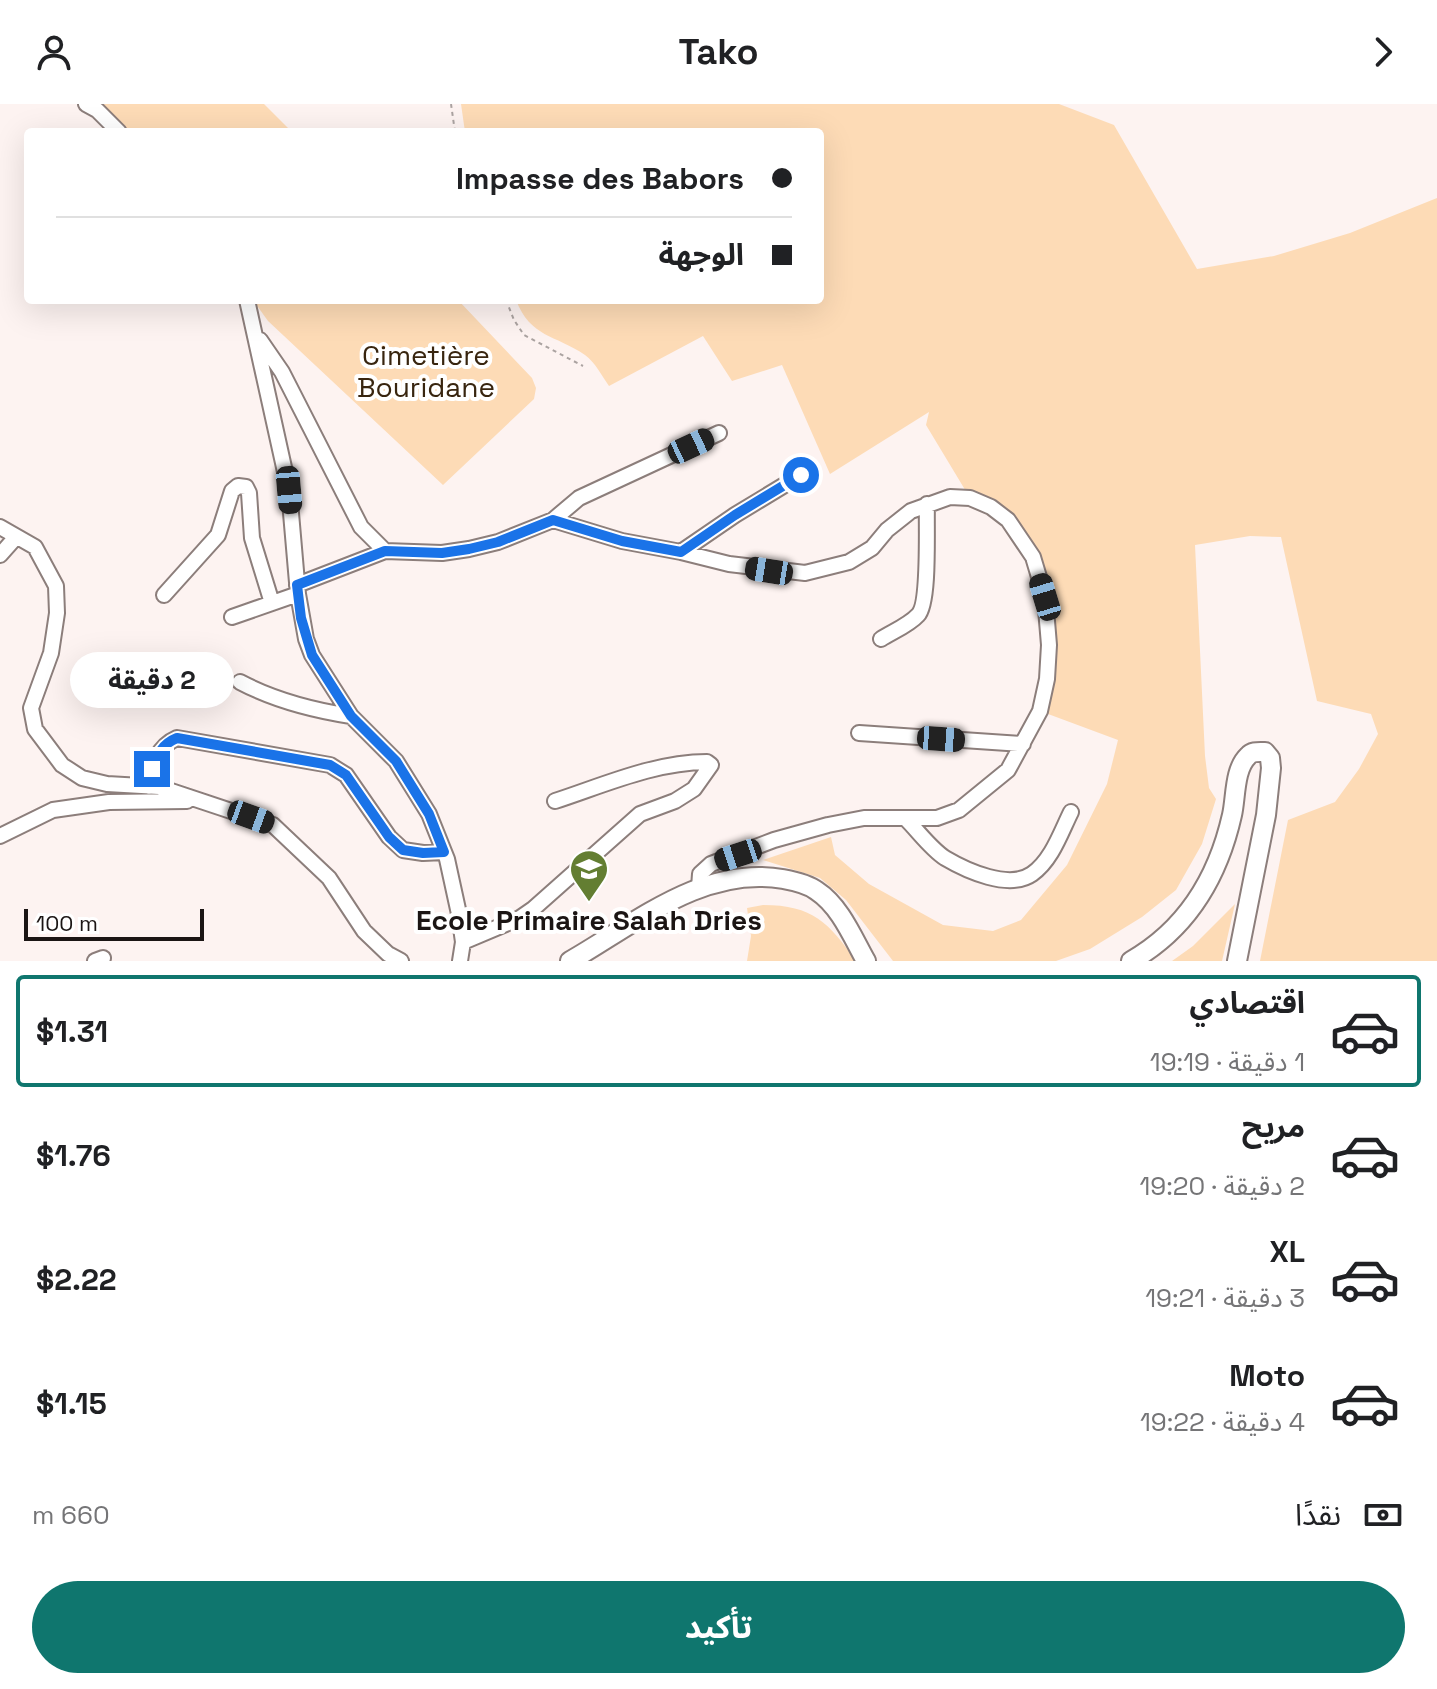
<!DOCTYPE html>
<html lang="ar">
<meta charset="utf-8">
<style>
body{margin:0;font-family:"Space Grotesk","Noto Sans Arabic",sans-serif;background:#f2f2f2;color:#202124;direction:rtl;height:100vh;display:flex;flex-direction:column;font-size:30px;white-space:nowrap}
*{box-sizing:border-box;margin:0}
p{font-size:26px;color:#757577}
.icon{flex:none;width:44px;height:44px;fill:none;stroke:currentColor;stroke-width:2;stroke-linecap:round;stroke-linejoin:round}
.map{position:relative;height:857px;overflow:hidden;direction:ltr}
.sheet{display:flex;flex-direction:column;background:#fff;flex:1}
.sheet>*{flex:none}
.guide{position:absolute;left:24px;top:24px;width:800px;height:176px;border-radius:8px;box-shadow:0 8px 32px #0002;direction:rtl;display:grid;align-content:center;height:176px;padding:0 32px;background:#fff}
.scale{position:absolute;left:24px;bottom:20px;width:180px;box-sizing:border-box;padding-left:8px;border:4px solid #1b1514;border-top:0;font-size:22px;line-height:28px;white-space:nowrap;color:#1b1514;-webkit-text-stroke:6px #fff;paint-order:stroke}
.end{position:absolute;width:36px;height:36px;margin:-18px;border:10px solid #1a73e8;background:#fff;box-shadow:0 0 0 4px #fff}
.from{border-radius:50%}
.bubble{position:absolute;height:56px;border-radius:28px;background:#fff;box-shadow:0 8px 32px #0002;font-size:26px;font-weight:700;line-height:56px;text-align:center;direction:rtl}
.car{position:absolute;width:24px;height:48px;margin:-24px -12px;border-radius:10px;box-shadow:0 0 6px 2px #0007;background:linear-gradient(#222 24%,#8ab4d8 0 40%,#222 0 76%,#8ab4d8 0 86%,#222 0)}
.guide b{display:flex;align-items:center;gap:28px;height:76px;font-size:30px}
.guide b+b{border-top:2px solid #e0e0e0}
.guide i{width:20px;height:20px;background:#202124}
ul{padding:14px 0 0;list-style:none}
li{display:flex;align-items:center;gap:24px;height:112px;margin:0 16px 12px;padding:0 16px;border:4px solid transparent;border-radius:8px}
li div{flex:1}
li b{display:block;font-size:30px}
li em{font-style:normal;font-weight:700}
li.selected{border-color:#0f766e}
li>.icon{width:72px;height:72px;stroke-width:1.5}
.pay{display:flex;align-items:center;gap:20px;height:88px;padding:0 32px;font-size:30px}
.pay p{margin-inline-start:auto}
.cta{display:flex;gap:16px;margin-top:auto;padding:16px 32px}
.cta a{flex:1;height:92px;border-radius:48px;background:#0f766e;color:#fff;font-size:32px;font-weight:700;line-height:92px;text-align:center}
header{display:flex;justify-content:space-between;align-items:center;height:104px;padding:0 32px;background:#fff;font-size:36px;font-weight:700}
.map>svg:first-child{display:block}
.green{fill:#fddbb6}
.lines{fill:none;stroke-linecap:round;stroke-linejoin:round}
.street-casing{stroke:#8c7e7b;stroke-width:18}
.secondary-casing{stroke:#8c7e7b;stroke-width:22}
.path{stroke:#aba3a1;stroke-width:2;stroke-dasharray:4 4;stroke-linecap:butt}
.street{stroke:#fff;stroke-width:14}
.secondary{stroke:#fff;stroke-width:18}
.route{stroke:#1a73e8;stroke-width:10}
.labels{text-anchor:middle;stroke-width:8;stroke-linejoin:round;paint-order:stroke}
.park-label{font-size:28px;fill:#38250f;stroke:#fff}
.poi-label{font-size:28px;font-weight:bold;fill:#1b1514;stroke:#fff}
</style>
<header><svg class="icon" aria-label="forward" viewBox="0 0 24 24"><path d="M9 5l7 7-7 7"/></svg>Tako<svg class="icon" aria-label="person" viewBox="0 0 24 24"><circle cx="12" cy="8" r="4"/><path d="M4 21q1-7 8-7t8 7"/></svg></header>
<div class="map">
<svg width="1437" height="857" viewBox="0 0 1437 857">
<rect width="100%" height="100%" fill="#fdf3f1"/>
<!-- green -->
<path class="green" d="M91,0H264L292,28H119Z
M461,0H1059L1114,21L1197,165L1274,152L1350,129L1437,94V857H1260L1288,716L1335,698L1359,665L1378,630L1371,610L1317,597L1281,433L1250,432L1195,441L1205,652L1209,684L1216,695L1202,740L1176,786L1142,813L1090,845L1056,857H893L846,796L820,774L763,756L831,733L835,751L869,780L943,821L993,827L1021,816L1067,761L1107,680L1118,636L1040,607L1045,493L1021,433L970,394L926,321L929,308L830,370L782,261L732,277L703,232L609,282C602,272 595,258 585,251C554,230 531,234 516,196H820V28H465Z
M253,196H458L532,274L536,284L534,295L443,381L268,217Z
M1235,800L1222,857H1172L1193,842Z
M763,801C813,801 829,819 856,857H747L751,832L747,804Z"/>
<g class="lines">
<defs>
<path id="street" d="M86,0L97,6L119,28
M247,196L289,386L298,490L306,535L312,551L351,612L396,657L429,710L447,755L459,810L463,838L460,857
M260,236L282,268L361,423L385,447
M553,416L579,394L719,329
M0,423L35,443L56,482L57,509L51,549L31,604L35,625L62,661L82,674L107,680L159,683L273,721L329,774L364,827L388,850L401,857
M681,448L735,411L801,371
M0,451L16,433
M297,481L385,447L442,449L469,445L498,438L553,416L622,437L681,448L729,460L805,469L849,458L872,444L887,426L911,407L950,393L970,394L991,403L1008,416L1033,453L1045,493L1049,541L1047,575L1040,607L1008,666L959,706L937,714H864L828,721L774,736L711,760L700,770L699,784
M164,491L218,431L232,387L238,382L246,383L249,389L252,434L272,499
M232,513L298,490
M881,535C892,528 909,521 918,511C930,499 926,420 927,400
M240,578C276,597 312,606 351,612
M859,629L1023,640
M149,683C153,662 156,643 177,634L330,661L346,671L389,733L403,746L423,749L444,748
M906,715C918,727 931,745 945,754C967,767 1009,786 1032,770C1052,756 1061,728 1071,708
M0,732L53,706L109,698L187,697
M463,838L520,814L533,805L640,710L675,697L694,685L711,661L707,658C655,658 604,681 555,697
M95,857L103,854"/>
<path id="secondary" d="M570,857C635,820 703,761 783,775C794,777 808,780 817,787C840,802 853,834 866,857
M1131,857C1187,825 1218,773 1232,711C1236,694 1234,665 1248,652C1252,647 1259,648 1265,648L1270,654L1271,664L1266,711L1237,857"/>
</defs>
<!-- street casing -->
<use href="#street" class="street-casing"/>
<!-- secondary casing -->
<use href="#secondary" class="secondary-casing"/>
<!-- path -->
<path class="path" d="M451,0L455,28
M506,196L514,216L524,231L583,262"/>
<!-- street -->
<use href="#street" class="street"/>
<!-- secondary -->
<use href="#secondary" class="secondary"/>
</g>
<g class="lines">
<!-- route -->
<path class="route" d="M152,665C158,650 162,640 177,634L330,661L346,671L389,733L403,746L423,749L444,748L429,710L396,657L351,612L312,551L301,514L297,481L385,447L442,449L469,445L498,438L553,416L622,437L681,448L735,411L801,371"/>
</g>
<!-- icons -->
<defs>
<symbol id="school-pin" viewBox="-11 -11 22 30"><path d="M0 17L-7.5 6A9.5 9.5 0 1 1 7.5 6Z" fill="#637e32" stroke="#fff"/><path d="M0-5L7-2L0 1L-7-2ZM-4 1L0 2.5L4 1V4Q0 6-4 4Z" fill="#fff"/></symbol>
</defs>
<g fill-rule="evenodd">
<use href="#school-pin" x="567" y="743" width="44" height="60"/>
</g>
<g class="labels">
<!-- park labels -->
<g class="park-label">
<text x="426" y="261">Cimetière<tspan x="426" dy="32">Bouridane</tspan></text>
</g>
<!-- poi labels -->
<g class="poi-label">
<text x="589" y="826">Ecole Primaire Salah Dries</text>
</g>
</g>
</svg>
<div class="scale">100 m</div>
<i class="end from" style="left:801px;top:371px"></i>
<i class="end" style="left:152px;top:665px"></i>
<div class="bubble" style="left:70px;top:548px;width:164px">2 دقيقة</div>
<i class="car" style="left:691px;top:342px;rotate:65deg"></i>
<i class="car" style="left:289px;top:386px;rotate:175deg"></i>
<i class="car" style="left:769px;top:467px;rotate:279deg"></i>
<i class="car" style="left:1045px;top:493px;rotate:343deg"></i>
<i class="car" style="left:941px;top:635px;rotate:94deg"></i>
<i class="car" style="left:251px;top:713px;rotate:110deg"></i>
<i class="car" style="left:738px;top:751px;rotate:252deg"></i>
<div class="guide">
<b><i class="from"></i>Impasse des Babors</b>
<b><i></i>الوجهة</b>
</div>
</div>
<section class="sheet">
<ul>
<li class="selected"><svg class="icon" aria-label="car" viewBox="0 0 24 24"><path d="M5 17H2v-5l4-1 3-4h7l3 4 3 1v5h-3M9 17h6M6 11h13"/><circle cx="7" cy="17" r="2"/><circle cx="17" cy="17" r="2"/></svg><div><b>اقتصادي</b><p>1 دقيقة · 19:19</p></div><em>$1.31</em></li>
<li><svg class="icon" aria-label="car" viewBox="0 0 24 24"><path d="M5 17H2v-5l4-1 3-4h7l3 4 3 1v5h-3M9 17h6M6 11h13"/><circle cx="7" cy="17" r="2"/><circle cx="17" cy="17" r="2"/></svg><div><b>مريح</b><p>2 دقيقة · 19:20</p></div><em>$1.76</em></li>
<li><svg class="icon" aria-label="car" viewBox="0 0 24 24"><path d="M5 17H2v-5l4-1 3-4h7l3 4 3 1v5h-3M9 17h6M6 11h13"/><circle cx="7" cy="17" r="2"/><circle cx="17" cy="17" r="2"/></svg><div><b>XL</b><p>3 دقيقة · 19:21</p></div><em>$2.22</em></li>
<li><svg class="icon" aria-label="car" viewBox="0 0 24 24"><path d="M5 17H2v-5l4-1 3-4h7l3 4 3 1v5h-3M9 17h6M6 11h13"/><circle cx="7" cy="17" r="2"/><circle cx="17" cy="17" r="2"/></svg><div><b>Moto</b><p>4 دقيقة · 19:22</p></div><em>$1.15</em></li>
</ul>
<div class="pay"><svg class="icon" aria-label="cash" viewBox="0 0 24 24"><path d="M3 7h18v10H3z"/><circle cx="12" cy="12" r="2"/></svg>نقدًا<p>660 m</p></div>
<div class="cta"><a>تأكيد</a></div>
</section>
